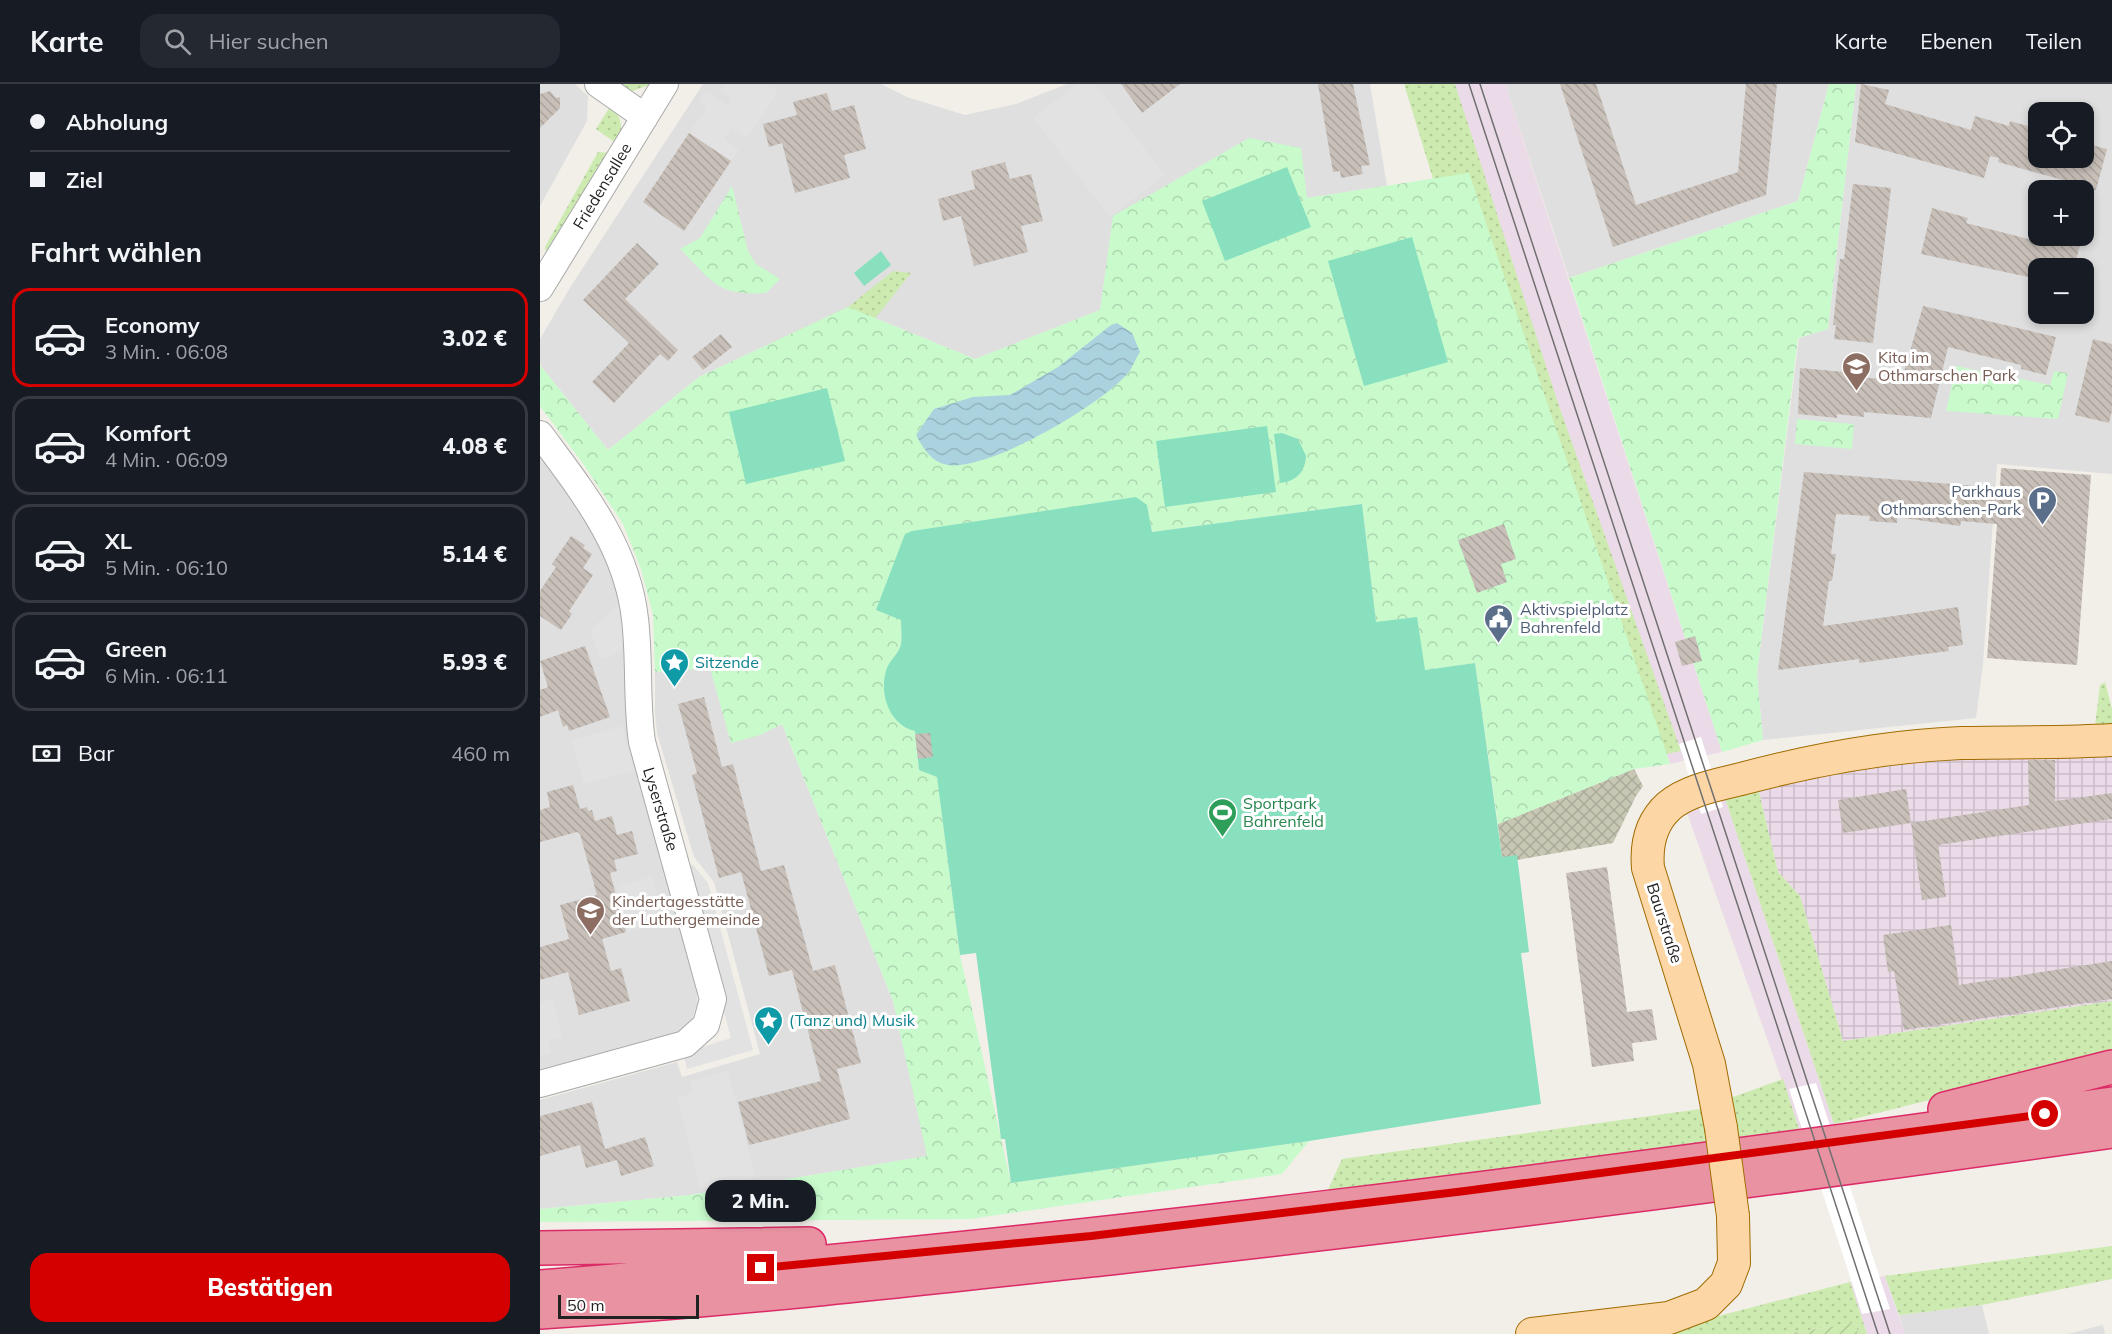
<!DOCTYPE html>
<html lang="de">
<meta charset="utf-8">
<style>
body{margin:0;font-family:Mulish,sans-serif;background:#242831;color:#f1f3f6;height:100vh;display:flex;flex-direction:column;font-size:22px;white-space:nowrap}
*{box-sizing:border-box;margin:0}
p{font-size:20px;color:#9ea1a6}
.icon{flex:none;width:33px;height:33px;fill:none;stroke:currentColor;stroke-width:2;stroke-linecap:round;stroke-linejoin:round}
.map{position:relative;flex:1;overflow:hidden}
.details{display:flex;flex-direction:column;background:#171b24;width:540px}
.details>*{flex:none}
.hud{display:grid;align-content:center;height:132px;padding:0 30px;background:#171b24}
.fabs{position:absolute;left:1488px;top:18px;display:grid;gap:12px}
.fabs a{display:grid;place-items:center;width:66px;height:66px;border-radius:12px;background:#171b24;box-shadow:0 3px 9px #0003;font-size:30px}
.scale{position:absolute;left:18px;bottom:15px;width:141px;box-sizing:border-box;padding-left:6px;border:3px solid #222;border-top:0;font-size:16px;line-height:21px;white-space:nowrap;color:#222;-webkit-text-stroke:4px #fff;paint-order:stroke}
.end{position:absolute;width:27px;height:27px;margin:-14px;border:8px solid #d40000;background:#fff;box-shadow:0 0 0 3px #fff}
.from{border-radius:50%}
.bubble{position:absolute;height:42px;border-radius:18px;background:#171b24;box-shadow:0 3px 9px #0003;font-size:20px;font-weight:800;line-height:42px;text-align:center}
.hud b{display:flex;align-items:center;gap:21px;height:57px;font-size:22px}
.hud b+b{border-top:2px solid #363941}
.hud i{width:15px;height:15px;background:#f1f3f6}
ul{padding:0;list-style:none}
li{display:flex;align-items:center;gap:18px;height:99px;margin:0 12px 9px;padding:0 18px;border:3px solid #363941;border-radius:18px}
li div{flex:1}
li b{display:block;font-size:22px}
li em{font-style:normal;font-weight:800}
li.current{border-color:#d40000}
li>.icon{width:54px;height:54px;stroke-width:1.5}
h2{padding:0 30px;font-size:27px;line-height:72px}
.pay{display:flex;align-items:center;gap:15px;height:66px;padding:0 30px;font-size:22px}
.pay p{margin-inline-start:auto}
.button{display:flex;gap:12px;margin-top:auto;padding:12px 30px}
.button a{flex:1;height:69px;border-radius:18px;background:#d40000;color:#fff;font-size:24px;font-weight:800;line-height:69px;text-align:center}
header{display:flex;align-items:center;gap:36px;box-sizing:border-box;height:84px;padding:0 30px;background:#171b24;border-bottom:2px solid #363941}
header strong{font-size:28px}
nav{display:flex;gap:33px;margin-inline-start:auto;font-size:21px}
.search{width:420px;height:54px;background:#242831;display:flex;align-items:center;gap:15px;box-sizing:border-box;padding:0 21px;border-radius:18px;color:#9ea1a6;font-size:22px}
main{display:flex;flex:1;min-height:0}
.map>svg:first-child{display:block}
.residential{fill:#e0dfdf;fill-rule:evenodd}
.industrial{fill:url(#industrial-grid)}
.railway{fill:#ebdbe8}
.construction{fill:url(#construction-cross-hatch)}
.grass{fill:url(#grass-dots)}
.park{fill:url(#park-crowns)}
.garden{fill:url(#garden-furrows)}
.pitch{fill:#88e0be}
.parking{fill:#e2e2e2}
.water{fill:url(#water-waves)}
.pier{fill:#fff}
.building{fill:url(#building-back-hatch)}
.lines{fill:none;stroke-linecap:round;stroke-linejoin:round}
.minor-casing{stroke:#a9a9a9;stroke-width:28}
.major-casing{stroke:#a06b00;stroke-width:34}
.highway-casing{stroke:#dc2a67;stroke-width:36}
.minor{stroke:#fff;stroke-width:26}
.major{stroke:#fcd6a4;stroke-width:32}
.highway{stroke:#e892a2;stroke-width:33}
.tram{stroke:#707070;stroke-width:1.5}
.major-bridge-casing{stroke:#a06b00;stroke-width:34;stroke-linecap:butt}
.major-bridge{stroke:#fcd6a4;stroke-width:32}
.route{stroke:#d40000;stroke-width:8}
.labels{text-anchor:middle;stroke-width:6;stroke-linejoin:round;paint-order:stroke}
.street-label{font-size:16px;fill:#222;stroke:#fff}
.education-label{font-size:16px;fill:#785e54;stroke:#fff;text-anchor:start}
.service-label{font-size:16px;fill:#4e5e75;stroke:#fff;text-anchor:end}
.culture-label{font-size:16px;fill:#0d838f;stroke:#fff;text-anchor:start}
.leisure-label{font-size:16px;fill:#27864d;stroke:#fff;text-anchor:start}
</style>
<header>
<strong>Karte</strong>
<div class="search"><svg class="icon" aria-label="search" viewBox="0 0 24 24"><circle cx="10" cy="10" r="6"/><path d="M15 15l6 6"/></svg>Hier suchen</div>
<nav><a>Karte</a><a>Ebenen</a><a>Teilen</a></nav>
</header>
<main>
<section class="details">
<div class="hud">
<b><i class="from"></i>Abholung</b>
<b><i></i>Ziel</b>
</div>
<h2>Fahrt wählen</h2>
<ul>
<li class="current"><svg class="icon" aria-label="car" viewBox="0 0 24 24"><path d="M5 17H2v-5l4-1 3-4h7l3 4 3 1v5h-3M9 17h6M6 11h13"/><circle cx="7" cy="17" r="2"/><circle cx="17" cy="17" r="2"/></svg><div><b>Economy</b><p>3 Min. · 06:08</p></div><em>3.02 €</em></li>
<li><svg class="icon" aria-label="car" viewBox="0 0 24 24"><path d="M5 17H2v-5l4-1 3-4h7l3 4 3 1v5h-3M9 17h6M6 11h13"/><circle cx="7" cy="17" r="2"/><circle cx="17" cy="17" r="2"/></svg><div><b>Komfort</b><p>4 Min. · 06:09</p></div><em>4.08 €</em></li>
<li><svg class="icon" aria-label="car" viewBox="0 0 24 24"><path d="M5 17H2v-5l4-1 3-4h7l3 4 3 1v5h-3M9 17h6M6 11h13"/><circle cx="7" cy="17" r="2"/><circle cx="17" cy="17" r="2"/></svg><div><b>XL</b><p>5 Min. · 06:10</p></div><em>5.14 €</em></li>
<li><svg class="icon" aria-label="car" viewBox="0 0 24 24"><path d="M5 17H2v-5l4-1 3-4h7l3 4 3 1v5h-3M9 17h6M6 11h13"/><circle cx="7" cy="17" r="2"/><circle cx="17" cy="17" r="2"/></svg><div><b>Green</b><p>6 Min. · 06:11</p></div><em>5.93 €</em></li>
</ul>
<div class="pay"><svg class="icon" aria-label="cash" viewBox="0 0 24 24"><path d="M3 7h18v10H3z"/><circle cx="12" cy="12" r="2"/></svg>Bar<p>460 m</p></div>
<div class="button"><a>Bestätigen</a></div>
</section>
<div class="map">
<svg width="1572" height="1250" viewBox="0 0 1572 1250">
<defs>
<pattern id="industrial-grid" width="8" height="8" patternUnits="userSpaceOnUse" patternTransform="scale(1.5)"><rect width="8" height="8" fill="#ebdbe8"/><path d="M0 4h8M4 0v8" fill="none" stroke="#c9bcc7"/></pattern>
<pattern id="construction-cross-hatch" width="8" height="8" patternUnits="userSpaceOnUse" patternTransform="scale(1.5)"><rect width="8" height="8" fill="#c7c7b4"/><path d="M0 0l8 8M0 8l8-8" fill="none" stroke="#abab9a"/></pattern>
<pattern id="grass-dots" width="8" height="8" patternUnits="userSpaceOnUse" patternTransform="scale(1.5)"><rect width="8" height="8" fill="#cdebb0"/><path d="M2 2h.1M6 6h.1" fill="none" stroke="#b0c997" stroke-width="1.8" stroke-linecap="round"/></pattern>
<pattern id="park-crowns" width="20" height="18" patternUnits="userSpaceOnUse" patternTransform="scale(1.5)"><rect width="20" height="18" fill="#c8facc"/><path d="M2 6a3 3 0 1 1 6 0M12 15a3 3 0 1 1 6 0" fill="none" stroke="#acd6af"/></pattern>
<pattern id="garden-furrows" width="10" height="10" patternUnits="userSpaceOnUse" patternTransform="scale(1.5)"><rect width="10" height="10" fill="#cdebb0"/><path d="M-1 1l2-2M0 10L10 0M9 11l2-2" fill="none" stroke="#b0c997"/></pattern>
<pattern id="water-waves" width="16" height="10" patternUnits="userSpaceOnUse" patternTransform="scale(1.5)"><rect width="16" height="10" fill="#aad3df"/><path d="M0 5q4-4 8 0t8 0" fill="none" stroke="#92b5bf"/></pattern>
<pattern id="building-back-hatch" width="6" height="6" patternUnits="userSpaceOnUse" patternTransform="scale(1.5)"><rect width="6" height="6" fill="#c7bfb8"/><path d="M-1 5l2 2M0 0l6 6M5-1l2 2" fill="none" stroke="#aba49e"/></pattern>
</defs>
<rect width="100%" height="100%" fill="#f2efe9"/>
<!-- residential -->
<path class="residential" d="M0,0H35L48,12L47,37L0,122Z
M163,0H341L367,13L425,31L476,20L527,0H830L847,102L767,114L574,132L560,226L435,275L308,223L159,293L68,366L0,281V255L31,202Z
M965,0H1289L1258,117L1029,194Z
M1316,0H1572V390L1457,380L1443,580L1436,634L1223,656L1217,590L1259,254L1288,245ZM1498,28H1544V74H1498ZM1498,106H1544V152H1498ZM1498,184H1544V230H1498Z
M0,369L48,433L77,501L87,556L86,635L157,906V920L152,935L137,950L0,987Z
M170,584L220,651L242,640L353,917L388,1072L150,1111L0,1125V1016L137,978L142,993L220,970L174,798L154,773L117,649L115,630V588Z
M1442,1221L1449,1250H1365L1359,1231Z
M1563,1241L1565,1250H1528L1562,1241Z"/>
<!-- industrial -->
<path class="industrial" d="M1572,667V917L1303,957L1260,812L1238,788L1218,704L1342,676Z"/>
<!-- railway -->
<path class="railway" d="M900,0H965L1182,668L1130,680Z
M1185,714L1294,1040L1259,1045L1146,726Z
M1345,1192L1365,1250H1327L1310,1198Z"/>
<!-- construction -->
<path class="construction" d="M1094,685L1103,702L1096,712L1073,759L977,776V772L962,774L958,740Z"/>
<!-- grass -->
<path class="grass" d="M83,0H112L90,8L80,5Z
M864,0H915L1018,319L1141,667L1101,675L961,317Z
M71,21C82,35 84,43 77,60L56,45Z
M58,68L70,69L7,174L5,163Z
M353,187L371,189L329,242L229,260L308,223Z
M1565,598L1572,625V649L1554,650L1560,601Z
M1218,704L1238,788L1260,812L1303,957L1572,917V970L1294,1040L1185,714Z
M1243,995L1259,1045L786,1110L802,1075L1160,1025Z
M1572,1162V1195L1442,1221L1359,1231L1345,1192Z
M1310,1198L1327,1250H1318L1315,1239L1244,1250H1069L1140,1242Z"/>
<!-- park -->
<path class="park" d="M1289,0H1316L1288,245L1258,254L1217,590L1223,656L1182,668L1029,194L1258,117Z
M709,54L761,64L767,114L929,89L1130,680L1094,685L958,740L935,579L885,586L836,539L822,420L612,448L607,421L336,526L361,535V562L346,587L344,603L375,647L379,686L397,692L420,871L471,1099L769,1057L742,1090L430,1135L0,1138V1125L150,1111L387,1072L353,917L242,640L220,651L191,659L170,584L115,588L113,531L101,485L83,440L44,381L0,322V281L68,366L159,293L308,223L435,275L560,226L573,132Z
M192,102L208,167L216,180L240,195L226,209C177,212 173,198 140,165L160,154Z
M1416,282L1510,301L1514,287L1528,289L1518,335L1406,327Z
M1257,335L1314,340L1312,365L1255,360Z"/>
<!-- garden -->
<path class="garden" d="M1315,1239L1318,1250H1244Z"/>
<!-- pitch -->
<path class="pitch" d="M747,83L771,143L685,177L662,117Z
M872,153L908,278L824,302L788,177Z
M341,167L351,181L324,202L314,189Z
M287,304L305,377L206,400L189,328Z
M727,342L736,408L625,423L616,357Z
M742,349L758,355L766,372C765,388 757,397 740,399L734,350Z
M596,413L607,421L612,448L822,420L836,538L877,533L885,586L935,579L962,773L977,771L989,868L981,869L1001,1020L769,1057L471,1099L465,1055H461L436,869L420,871L397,693L379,686L375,647C349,641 338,608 347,584C350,576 360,568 361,560C362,552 361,543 361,536L336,526L365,450L372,447Z"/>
<!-- parking -->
<path class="parking" d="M184,0H226L238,8L207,54L192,44L184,55L199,66L191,77L149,49L167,24L158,18L166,7L187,21L192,14L180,6Z
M537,0H555L625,91L570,133L493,34Z
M79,519L83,554L81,567L61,576L50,546Z
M82,642L94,687L44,700L32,656Z
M153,781L168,799L213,966L147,985L143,969L191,954L145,782Z
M112,793L124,839L88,848L77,802Z
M13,915L22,953L8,957L11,969L0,972V919Z
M188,987L215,1093L161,1107L137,1013L152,1009L150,997Z"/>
<!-- water -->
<path class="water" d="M577,239L592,249L600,268C596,274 593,282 589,288C563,320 449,387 408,381C391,378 384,365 376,351L394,325L433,313L470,311L518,283L571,241Z"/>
<!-- pier -->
<path class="pier" d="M1161,653L1183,723L1161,730L1139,660Z
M1276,999L1350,1225L1322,1230L1249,1005Z"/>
<!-- building -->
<path class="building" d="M581,0H640L602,29Z
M778,0H813L830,81L821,82L823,90L801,94L800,87L793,88Z
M1020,0H1056L1096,121L1198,88L1206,0H1237L1226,111L1073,163Z
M1321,0L1349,6L1345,20L1431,46L1435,32L1469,42L1470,37L1498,45V74H1544V59L1567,65L1556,106H1520L1523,96L1458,78L1459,74L1450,72L1444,94L1315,58Z
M10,7L16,14L20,13V24L0,44V10Z
M287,9L292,27L314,21L326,65L304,71L310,94L255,109L242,59L229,63L223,40L257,31L253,18Z
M149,49L191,77L144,147L103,118Z
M465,78L470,95L491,90L503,137L481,142L488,168L434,182L421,132L403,137L398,115L435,105L431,87Z
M1313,100L1351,104L1333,259L1294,255L1296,241H1293L1300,175H1304Z
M1392,124L1428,134L1426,139L1500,158L1503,152L1540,161L1534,184H1498V195L1381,170Z
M97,159L119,180L85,215L138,266L128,277L120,270L74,319L52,298L89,259L43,216Z
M1383,222L1516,253L1506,291L1481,285V281L1408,263L1391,334L1324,328V333L1297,330V334L1258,330L1260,284L1327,290V294L1362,295Z
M181,250L192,263L163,286L152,273Z
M1553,255L1572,260V327L1569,339L1535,331Z
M1461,384L1551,391L1537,581L1447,574L1457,440L1421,437L1420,442L1357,433V439L1329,437L1330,432L1296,430L1291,470H1296L1292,497H1289L1283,542L1418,523L1423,561L1408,563L1409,567L1377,571L1319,579V575L1238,586L1264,388L1460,404Z
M964,440L976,475L961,480L967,498L937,509L918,456Z
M31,452L45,461L43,464L52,470L43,484L53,491L29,527L32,530L21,546L0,532V507L16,483L12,480Z
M1155,552L1162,577L1142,582L1135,558Z
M45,562L70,633L29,647L27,641L23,643L18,626L0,633V606L8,603L0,577Z
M164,613L182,683L193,680L221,787L244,781L273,887L295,881L321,979L297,985L310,1035L209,1061L198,1018L281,997L252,886L229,892L201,788L179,794L152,691L157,689L138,620Z
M390,649L393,673L378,675L375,650Z
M1488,676H1515V717L1572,709V735L1398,761L1406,813L1382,816L1371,739L1489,721Z
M33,701L40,725L47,723L48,727L52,726L55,737L72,732L77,751L92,747L98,770L74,776L77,787L70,789L86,848L62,855L71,887L81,884L90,917L39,931L28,888L0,896V863L29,855L20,821L57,811L40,750L37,748L0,758V726L10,723L7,708Z
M1366,705L1371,739L1303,749L1298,716Z
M1067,783L1087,928L1112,925L1117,956L1092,959L1094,977L1052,983L1026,789Z
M1411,841L1419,901L1572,877V915L1364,946L1354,887L1348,888L1343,851Z
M52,1018L65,1065L105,1053L114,1082L81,1092L77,1076L46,1084L40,1061L0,1072V1032Z"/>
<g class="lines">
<defs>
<path id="minor" d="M58,0L105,33
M0,204L125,0
M0,350C42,407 87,462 95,535C100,576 96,617 102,658L173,915L166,941L145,960L0,1000"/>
<path id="major" d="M1181,1044L1169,980L1108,784C1106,761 1110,739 1129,722C1148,706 1177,701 1201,695C1272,676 1348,662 1421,659C1472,658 1522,659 1572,656
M992,1250L1129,1234L1166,1220L1186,1200L1194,1179L1193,1132"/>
<path id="highway" d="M1405,1025L1572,983
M0,1164L269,1160
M0,1203C526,1162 1049,1093 1572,1020
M0,1228C193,1216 386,1194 578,1173C910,1136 1241,1094 1572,1047"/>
</defs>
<!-- minor casing -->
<use href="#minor" class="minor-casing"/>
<!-- major casing -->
<use href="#major" class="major-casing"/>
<!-- highway casing -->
<use href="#highway" class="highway-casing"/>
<!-- minor -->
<use href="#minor" class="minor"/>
<!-- major -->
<use href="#major" class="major"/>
<!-- highway -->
<use href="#highway" class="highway"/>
<!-- tram -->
<path class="tram" d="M929,0L1338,1250
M940,0L1350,1250"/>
<defs>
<path id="major-bridge" d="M1181,1044L1193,1132"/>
</defs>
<!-- major-bridge casing -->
<use href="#major-bridge" class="major-bridge-casing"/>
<!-- major-bridge -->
<use href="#major-bridge" class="major-bridge"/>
</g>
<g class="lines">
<!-- route -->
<path class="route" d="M221,1184L551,1152L925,1107L1505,1030"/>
</g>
<!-- icons -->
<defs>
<symbol id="school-pin" viewBox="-11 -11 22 30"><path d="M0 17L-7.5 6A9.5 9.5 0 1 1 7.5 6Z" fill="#8d6e63" stroke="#fff"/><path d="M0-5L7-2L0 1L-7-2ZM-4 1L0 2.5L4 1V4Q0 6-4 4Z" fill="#fff"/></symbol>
<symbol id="parking-pin" viewBox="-11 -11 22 30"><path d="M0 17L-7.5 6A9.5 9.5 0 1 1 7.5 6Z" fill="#5c6f8a" stroke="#fff"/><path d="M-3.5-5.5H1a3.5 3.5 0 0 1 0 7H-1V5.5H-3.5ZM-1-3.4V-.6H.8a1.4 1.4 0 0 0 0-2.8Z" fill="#fff"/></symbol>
<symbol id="civic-pin" viewBox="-11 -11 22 30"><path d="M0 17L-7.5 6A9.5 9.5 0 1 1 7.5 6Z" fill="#5c6f8a" stroke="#fff"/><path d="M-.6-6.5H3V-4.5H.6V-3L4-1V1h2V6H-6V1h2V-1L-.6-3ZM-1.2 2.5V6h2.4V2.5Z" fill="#fff"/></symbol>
<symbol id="sight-pin" viewBox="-11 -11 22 30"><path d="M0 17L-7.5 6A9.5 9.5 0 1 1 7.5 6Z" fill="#0f9aa8" stroke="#fff"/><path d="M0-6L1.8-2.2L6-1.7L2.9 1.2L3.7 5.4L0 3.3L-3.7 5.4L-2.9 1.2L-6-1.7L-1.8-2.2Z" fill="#fff"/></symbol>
<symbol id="stadium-pin" viewBox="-11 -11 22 30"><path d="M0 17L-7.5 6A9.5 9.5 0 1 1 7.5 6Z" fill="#2e9e5b" stroke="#fff"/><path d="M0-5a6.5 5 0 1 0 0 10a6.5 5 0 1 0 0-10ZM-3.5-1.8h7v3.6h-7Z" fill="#fff"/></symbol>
</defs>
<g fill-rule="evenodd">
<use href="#school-pin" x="1300" y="266" width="33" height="45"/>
<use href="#parking-pin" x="1486" y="400" width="33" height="45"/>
<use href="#civic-pin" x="942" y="518" width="33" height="45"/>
<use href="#sight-pin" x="118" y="562" width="33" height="45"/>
<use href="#stadium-pin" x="666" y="712" width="33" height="45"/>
<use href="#school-pin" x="34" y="810" width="33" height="45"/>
<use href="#sight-pin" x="212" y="920" width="33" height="45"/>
</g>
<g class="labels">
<!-- street labels -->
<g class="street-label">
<text transform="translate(62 102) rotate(-59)" y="6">Friedensallee</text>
<text transform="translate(121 725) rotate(73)" y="6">Lyserstraße</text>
<text transform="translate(1125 839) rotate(72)" y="6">Baurstraße</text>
</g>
<!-- education labels -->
<g class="education-label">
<text x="1338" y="279">Kita im<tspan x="1338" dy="18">Othmarschen Park</tspan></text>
<text x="72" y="823">Kindertagesstätte<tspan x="72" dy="18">der Luthergemeinde</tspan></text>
</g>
<!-- service labels -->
<g class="service-label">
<text x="1481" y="413">Parkhaus<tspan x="1481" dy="18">Othmarschen-Park</tspan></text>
<text x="980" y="531" text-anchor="start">Aktivspielplatz<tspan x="980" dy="18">Bahrenfeld</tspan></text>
</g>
<!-- culture labels -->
<g class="culture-label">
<text x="155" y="584">Sitzende</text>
<text x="249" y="942">(Tanz und) Musik</text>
</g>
<!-- leisure labels -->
<g class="leisure-label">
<text x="703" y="725">Sportpark<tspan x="703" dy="18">Bahrenfeld</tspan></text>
</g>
</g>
</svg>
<div class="fabs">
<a><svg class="icon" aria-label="locate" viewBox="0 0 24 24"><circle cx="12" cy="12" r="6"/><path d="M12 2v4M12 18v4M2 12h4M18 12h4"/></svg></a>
<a>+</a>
<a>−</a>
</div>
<div class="scale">50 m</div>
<i class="end from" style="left:1505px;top:1030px"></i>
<i class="end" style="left:221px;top:1184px"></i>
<div class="bubble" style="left:165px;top:1096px;width:111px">2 Min.</div>
</div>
</main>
